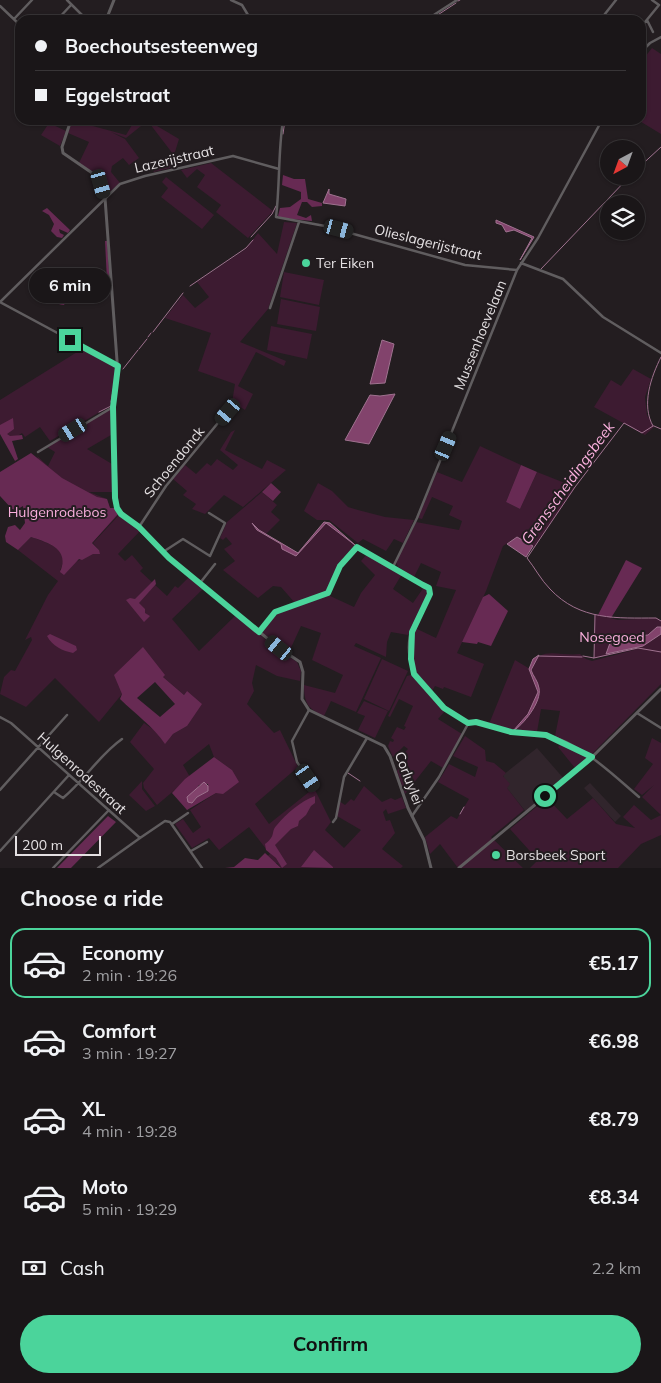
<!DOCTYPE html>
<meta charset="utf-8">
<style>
body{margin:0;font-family:Mulish,sans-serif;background:#272325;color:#f1f3f6;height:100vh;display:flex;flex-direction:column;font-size:19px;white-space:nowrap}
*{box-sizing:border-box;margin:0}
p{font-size:16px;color:#9f9fa2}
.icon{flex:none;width:28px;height:28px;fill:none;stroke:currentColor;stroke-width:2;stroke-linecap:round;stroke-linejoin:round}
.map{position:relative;height:868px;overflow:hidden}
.drawer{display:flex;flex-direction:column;background:#1a1618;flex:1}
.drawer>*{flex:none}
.hud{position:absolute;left:15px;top:15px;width:631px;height:110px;border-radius:15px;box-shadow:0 1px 4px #0004,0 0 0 1px #383537;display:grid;align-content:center;height:110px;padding:0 20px;background:#1a1618}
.needle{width:32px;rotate:221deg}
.fabs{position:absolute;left:600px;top:140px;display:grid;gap:10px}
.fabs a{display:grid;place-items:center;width:45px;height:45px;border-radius:50%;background:#1a1618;box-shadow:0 1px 4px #0004,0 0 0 1px #383537;font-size:25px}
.scale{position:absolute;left:15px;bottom:12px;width:86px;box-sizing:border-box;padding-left:5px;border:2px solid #e4e0e2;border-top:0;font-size:14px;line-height:18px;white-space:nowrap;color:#e4e0e2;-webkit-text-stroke:4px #231d20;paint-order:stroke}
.end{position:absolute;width:22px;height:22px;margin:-11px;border:6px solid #4bd49b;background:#111;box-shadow:0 0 0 2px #111}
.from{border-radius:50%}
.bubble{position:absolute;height:35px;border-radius:18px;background:#1a1618;box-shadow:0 1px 4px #0004,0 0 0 1px #383537;font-size:16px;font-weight:700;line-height:35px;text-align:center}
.car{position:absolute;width:15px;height:30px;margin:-15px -8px;border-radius:6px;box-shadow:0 0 4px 1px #0007;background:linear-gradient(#222 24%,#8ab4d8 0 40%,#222 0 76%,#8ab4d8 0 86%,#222 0)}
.hud b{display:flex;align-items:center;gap:18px;height:48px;font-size:19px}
.hud b+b{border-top:1px solid #383537}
.hud i{width:12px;height:12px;background:#f1f3f6}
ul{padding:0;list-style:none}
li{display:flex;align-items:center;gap:15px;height:70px;margin:0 10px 8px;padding:0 10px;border:2px solid transparent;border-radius:15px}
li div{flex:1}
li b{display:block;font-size:19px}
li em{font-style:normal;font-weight:700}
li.current{border-color:#4bd49b}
li>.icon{width:45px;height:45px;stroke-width:1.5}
h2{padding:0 20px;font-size:22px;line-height:60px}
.pay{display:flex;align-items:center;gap:12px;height:55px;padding:0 20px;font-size:19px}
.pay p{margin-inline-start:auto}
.action{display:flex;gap:10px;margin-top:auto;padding:10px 20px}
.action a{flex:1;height:58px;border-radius:30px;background:#4bd49b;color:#111;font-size:20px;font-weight:700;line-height:58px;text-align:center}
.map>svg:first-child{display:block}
.built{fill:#31252c}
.green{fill:#3d1b31}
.forest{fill:#672a53;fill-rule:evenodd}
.water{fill:#82436c;stroke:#9f728f}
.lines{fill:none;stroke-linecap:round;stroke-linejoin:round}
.stream{stroke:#9f728f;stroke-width:1}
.minor{stroke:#605d5f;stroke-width:2.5}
.tertiary{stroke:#605d5f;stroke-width:3}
.route{stroke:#4bd49b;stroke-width:6}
.poi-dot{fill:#4bd49b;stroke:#231d20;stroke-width:2}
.labels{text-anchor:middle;stroke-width:4;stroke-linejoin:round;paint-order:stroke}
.street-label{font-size:14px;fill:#e4e0e2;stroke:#231d20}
.poi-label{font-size:14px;fill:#e4e0e2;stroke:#231d20;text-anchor:start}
.park-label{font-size:14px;fill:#faafdd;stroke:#231d20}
.water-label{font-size:15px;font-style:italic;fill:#fdb2e0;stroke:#231d20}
</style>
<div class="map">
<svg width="661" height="868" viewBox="0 0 661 868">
<rect width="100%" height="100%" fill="#231d20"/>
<!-- built -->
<path class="built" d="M537,748L565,780L526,812L506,787L503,775Z
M590,783L621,816L615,822L584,788Z"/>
<!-- green -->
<path class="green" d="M652,48L661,54V134L638,120H641V101L645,95L641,93V62Z
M73,120H89V125L126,135L135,120H147L179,139L170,168L154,172L153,170L173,154L150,124L146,122L126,138L111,132L125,139L139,158L129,165L123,158L112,166L111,172L120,183L108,193L105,192L98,176L79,163L89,142L68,133Z
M49,123L66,131L60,146L41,135Z
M211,163L273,211L248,238L216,212L221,205L197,187L205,175L197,169L187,178L181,170Z
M166,177L214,215L202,229L161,197L168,188L162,182Z
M284,222L297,223L268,309L240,342L286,361L284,366L256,352L238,386L253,394L245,410L236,404L231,409L235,384L198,371L211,333L165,318L183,295L195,308L209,297L197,282L246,249L258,233L277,254Z
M284,272L324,280L319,305L280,297Z
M281,299L320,307L316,331L277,324Z
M271,326L312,334L307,359L267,350Z
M82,349L115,367L116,374L110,406L50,441L40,427L25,437L22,433L7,443L0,432V400Z
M633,369L651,379L645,397L647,415L654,427L645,435L594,407L611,380L621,386Z
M110,409L111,435L87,449L112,464L113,492H89L107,499L110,508H115L118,515L79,557L37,456L48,466L55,452L47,447Z
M235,430L225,450L262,469L267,460L286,470L243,507L224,495L205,514L192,509L196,504L183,495L187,491L173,479L185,465L196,474L207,463L211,466L217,459L233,470L238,465L220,450L231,432Z
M480,446L521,465L506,502L520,509L537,472L575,487L534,547L517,537L503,546L486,591L457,653L484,664L471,697L444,687L443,689L435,686L432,691C427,686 422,681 418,676C410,665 411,640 415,628L436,638L456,590L436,586L441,572L421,563L414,577L398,567L396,562L416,522L459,530L462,521L449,515L453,506L432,497L422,519L418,518L437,472L462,482Z
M318,483L332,491L348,507L358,510L385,517L414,520L403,543L394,539L386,551L363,539L358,543L329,520H317L304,511Z
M262,492L277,505L271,512L280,520L266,534L298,553L324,522L330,523L355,545L343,558L326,593L295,603L281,587L273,586L258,598L223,570L235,561L224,549L232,544L226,537L223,540L220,538L227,522Z
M119,515L140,531L118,554L125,561L132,555L143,568L140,571L167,596L175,586L178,588L189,577L203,589L172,619L199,651L236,615L278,650L297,662L301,671L300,681L277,676L256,665L252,683L254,691L247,704L274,733L280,730L298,767L255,804L269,824L314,788L331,822L325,830L344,848L361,830L337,816L339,801L345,805L351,799L354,801L364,786L382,802L391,798L395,800L402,797L406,808L388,814L386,809L383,812L386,821L390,820L395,833L382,849L403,866L401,868H281L277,863L254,866L270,854L249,827L219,850L209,838L192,848L175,824L183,819L193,833L201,827L190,810L216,793L232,770L214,757L209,744L183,765L190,777L157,805L144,788L143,783L154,769L130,742L144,723L157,732L165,743L173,734L187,726V691L184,695L163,677L122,694L99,722L55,678L26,707L0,694L4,677L11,670L15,671L32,640L31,637L25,640L48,595L58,581L18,550L31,537C47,543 72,549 60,570L99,550L93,543Z
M368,553L402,574L393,589L413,603L424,587L429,594L408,635L391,632L387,642L386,657L356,643L354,646L381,658L356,712L331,701L324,716C308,709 304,703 304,685L335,693L343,675L312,660L321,633L301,626L289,652L263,633L262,629L274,613L328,595L354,607L361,593L375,575L361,561Z
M595,614L618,620L656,618L661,621V684L592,754L555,736L560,711L541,709L537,732L511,731L489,724L515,660L530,669C539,644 560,657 580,654L586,659L592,661L634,650L594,658Z
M382,659L408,671L389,711L364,699Z
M411,675L445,711L438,719L462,734L443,768L431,761L405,794L397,771L408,757L405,752L408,749L404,746L393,757L388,746L390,741L393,742L394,740L391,738L397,727L404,730L406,727L404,726L413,706L399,699L390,717L388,716L407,676Z
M364,701L388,711L375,738L358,730L365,716L357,713Z
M465,736L485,750L486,761L494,763L506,773L503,776L510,784L507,788L524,810L491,837L523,868H458L440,844L430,854L425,837L451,816L457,819L469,799L438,782L449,764L475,777L478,767L453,756Z
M652,738L661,743V835L641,844L618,868H530L538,860L510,829L547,798L567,819L593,798L616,824L635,828L623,817L634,805L651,820L661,815L642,797L654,785L642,795L634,789L653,764L645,758Z
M562,743L587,755L588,758L575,768L558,747Z
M142,781V789L155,806L146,811L129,795Z"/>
<!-- forest -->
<path class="forest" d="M283,175L294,179H305L308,199L322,203V206L312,207L307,202H302L297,215L306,218L311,215L312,221L281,218L278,216L280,208L290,207L301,199V192L282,185Z
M47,208L70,230L68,233L59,229L60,233L64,235L62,238L57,237L51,231L54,224L49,215L42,211Z
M105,241H107L110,285L102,286L95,293L83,295L75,301L72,297L73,295L86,291L89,287L98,286L107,281Z
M54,290L66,291L68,298L64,305C58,305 52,300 48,294Z
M13,418L14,429L7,434L10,436L22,435L23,439L12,441L18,459L15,461L0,434V425Z
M31,453L62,478L97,497L107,499L110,508H115L118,514L92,543L99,550L100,554H93L82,560L79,559L64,575L60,572C70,549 49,543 31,537L18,550L6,542L5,536L8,527L15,525L20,530L25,523L23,506L16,510L12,509L0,496V472Z
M521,465L537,472L520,509L506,502Z
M271,483L281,492L273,501L262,492Z
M626,560L642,568L611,618L598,615Z
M155,579L156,584L139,603L145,609V613L150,616L144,622L126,600L130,598L135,599Z
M489,594L508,611L491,646L478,642L477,644L462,642L483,597Z
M50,634L76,646L77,650L73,653C63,651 52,646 47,636Z
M143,647L165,675L163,677L184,695L187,691L202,704L187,726L173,734L165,744C153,726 135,714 120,699L122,694L114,675ZM155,682L175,704L160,717L137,698Z
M214,757L232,770L239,782L223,794L216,793L187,810L172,793L185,779ZM208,784V791L197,797L193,802L187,797L195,792L199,785Z
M315,796V803L311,806L306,815L299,821L298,826L291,829L275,845L287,864L282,868L276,858L266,850L265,844C277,835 270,832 277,825C286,814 301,801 315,796Z
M108,816L116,822L71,868H57Z
M314,850L333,867V868L301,867Z
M265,853L281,868H225L234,867L245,858L258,860Z"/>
<!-- water -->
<path class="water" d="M329,189V194L346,199L345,206L323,203Z
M496,220L534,237L520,260L532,238L514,230L506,232L502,225L496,223Z
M382,340L394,344L385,383L370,384Z
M395,394L369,444L345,440L370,395L380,396Z
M324,522L330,523L355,545L326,523L296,556L282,549L281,544L257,530L252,523L259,530L298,553Z
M517,537L533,546L526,557L507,544Z
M657,627H661V634L643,646L606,654L610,643L622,638L648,635Z
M539,655L531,670C533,676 538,681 539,688C542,702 523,725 513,731L528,714L538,692L529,669L533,659Z
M204,782L208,786V791L197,797L192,803L188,802L187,797Z"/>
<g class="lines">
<!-- stream -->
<path class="stream" d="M458,1L460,0
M430,20L456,3
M283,134L285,120
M636,170L661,147
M251,237L272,214L276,206
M541,269L630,176
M190,286L246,248L253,240
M153,332L183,293
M148,337L151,333
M139,349L147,339
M123,369L138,350
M111,402L116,374
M99,412L111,406
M653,426L642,433L624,423L575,487L527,558C535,568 541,580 550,589C580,621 617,618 656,618L661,621
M653,426C641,405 651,377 661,357
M654,426L661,429
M538,656L582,657
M583,656L594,658L595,615
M594,658L638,648L661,652
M348,773L360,781
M460,814L464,807"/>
<!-- minor -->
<path class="minor" d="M67,0L87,20
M231,0L242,5L251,20
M0,6L20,25
M14,19L32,0
M601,19L616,0
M57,20L71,5
M426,20L457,0
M647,20L653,32
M641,27L659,5L652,0
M641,52L650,43L661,37
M283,120C278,153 280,185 276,217L325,226L465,265L517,270
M521,263L563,279L603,317L661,353
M0,302L120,184L145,176L233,156L279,169
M0,302L117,365
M270,308L299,222
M38,452L113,407
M139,527L166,486L227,412
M163,552L183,539L210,556L225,523L209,513
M393,567L417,518L517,270L538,238L602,120
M200,583L215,564
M259,631L275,612L328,593L340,566L357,547L361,548L429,588L430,594C424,608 413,622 410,636C402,677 438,705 469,723
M309,710L292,741L297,762L314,787
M637,713L661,728
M0,717L11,723L140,838L165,821L170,822L202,868
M469,723C480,719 494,729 505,731C518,734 531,731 544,734C581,743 611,773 639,797
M0,790L67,715
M54,792L63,798C85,780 99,755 122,739
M412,816L439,777L468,724
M333,822L336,818L344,777L367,738
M172,824L188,813
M0,851L69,775
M191,851L207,842
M53,868L109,810
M98,868L140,838"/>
<!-- tertiary -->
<path class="tertiary" d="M106,20L114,0
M71,120L62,147L63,153L98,177L105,198L118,374L113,407L117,508L169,558L279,648L300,662L303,672L302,699L309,710L384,746L390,756L408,808L424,840L431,868
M459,868L589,760L661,689"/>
</g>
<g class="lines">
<!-- route -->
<path class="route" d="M70,340L118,366L113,407L115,498L117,508L121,514L139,527L169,558L259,632L275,612L328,593L340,566L357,547L423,585L429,588L430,594L412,632L411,659L414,674L444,708L468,723L476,722L511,732L546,735L592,757L545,796"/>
</g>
<!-- markers -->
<g class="poi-dot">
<circle cx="306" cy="263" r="5"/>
<circle cx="496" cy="855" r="5"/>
</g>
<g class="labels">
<!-- street labels -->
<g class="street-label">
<text transform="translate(174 159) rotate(-13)" y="5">Lazerijstraat</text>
<text transform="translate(428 242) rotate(14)" y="5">Olieslagerijstraat</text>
<text transform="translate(480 335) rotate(-68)" y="5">Mussenhoevelaan</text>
<text transform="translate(174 462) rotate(-51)" y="5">Schoendonck</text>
<text transform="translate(82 773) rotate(42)" y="5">Hulgenrodestraat</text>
<text transform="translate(409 778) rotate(69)" y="5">Corluylei</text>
</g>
<!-- poi labels -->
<g class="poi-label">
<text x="316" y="268">Ter Eiken</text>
<text x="506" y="860">Borsbeek Sport</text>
</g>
<!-- park labels -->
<g class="park-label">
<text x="57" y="517">Hulgenrodebos</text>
<text x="612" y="642">Nosegoed</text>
</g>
<!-- water labels -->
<g class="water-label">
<text transform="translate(568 483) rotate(-54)" y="5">Grensscheidingsbeek</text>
</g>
</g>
</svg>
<div class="fabs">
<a><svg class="needle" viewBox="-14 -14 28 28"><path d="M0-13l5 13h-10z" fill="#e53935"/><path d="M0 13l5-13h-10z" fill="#9f9fa2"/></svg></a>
<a><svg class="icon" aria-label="layers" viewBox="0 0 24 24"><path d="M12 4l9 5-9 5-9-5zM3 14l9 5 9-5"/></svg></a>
</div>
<div class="scale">200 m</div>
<i class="end from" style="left:545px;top:796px"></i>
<i class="end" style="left:70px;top:340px"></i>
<div class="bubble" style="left:29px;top:268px;width:82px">6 min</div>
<i class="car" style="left:101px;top:184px;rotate:164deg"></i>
<i class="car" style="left:339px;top:229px;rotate:105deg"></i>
<i class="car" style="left:228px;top:412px;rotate:220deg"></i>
<i class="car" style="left:73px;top:430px;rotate:239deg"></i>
<i class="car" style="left:446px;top:446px;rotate:23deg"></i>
<i class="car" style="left:279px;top:648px;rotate:309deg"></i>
<i class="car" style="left:308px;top:778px;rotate:145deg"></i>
<div class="hud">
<b><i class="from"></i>Boechoutsesteenweg</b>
<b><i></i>Eggelstraat</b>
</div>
</div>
<section class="drawer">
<h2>Choose a ride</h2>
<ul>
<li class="current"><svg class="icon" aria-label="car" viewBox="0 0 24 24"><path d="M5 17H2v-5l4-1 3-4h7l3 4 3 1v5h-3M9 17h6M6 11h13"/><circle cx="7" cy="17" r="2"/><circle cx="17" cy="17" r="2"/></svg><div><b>Economy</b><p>2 min · 19:26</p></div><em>€5.17</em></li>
<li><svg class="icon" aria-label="car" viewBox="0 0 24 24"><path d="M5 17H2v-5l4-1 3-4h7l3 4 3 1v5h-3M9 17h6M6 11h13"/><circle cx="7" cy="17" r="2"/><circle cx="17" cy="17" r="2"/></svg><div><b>Comfort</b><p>3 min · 19:27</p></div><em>€6.98</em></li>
<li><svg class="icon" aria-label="car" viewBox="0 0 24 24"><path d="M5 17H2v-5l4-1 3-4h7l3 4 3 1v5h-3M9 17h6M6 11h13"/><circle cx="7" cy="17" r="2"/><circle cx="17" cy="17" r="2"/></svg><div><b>XL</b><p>4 min · 19:28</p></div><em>€8.79</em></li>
<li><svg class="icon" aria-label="car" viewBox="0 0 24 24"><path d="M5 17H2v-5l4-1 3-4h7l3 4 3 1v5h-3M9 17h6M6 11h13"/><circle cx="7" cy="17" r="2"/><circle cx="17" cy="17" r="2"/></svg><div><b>Moto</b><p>5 min · 19:29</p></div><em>€8.34</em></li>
</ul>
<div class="pay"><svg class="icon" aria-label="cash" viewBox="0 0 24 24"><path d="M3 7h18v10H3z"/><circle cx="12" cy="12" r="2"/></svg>Cash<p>2.2 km</p></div>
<div class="action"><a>Confirm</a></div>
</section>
